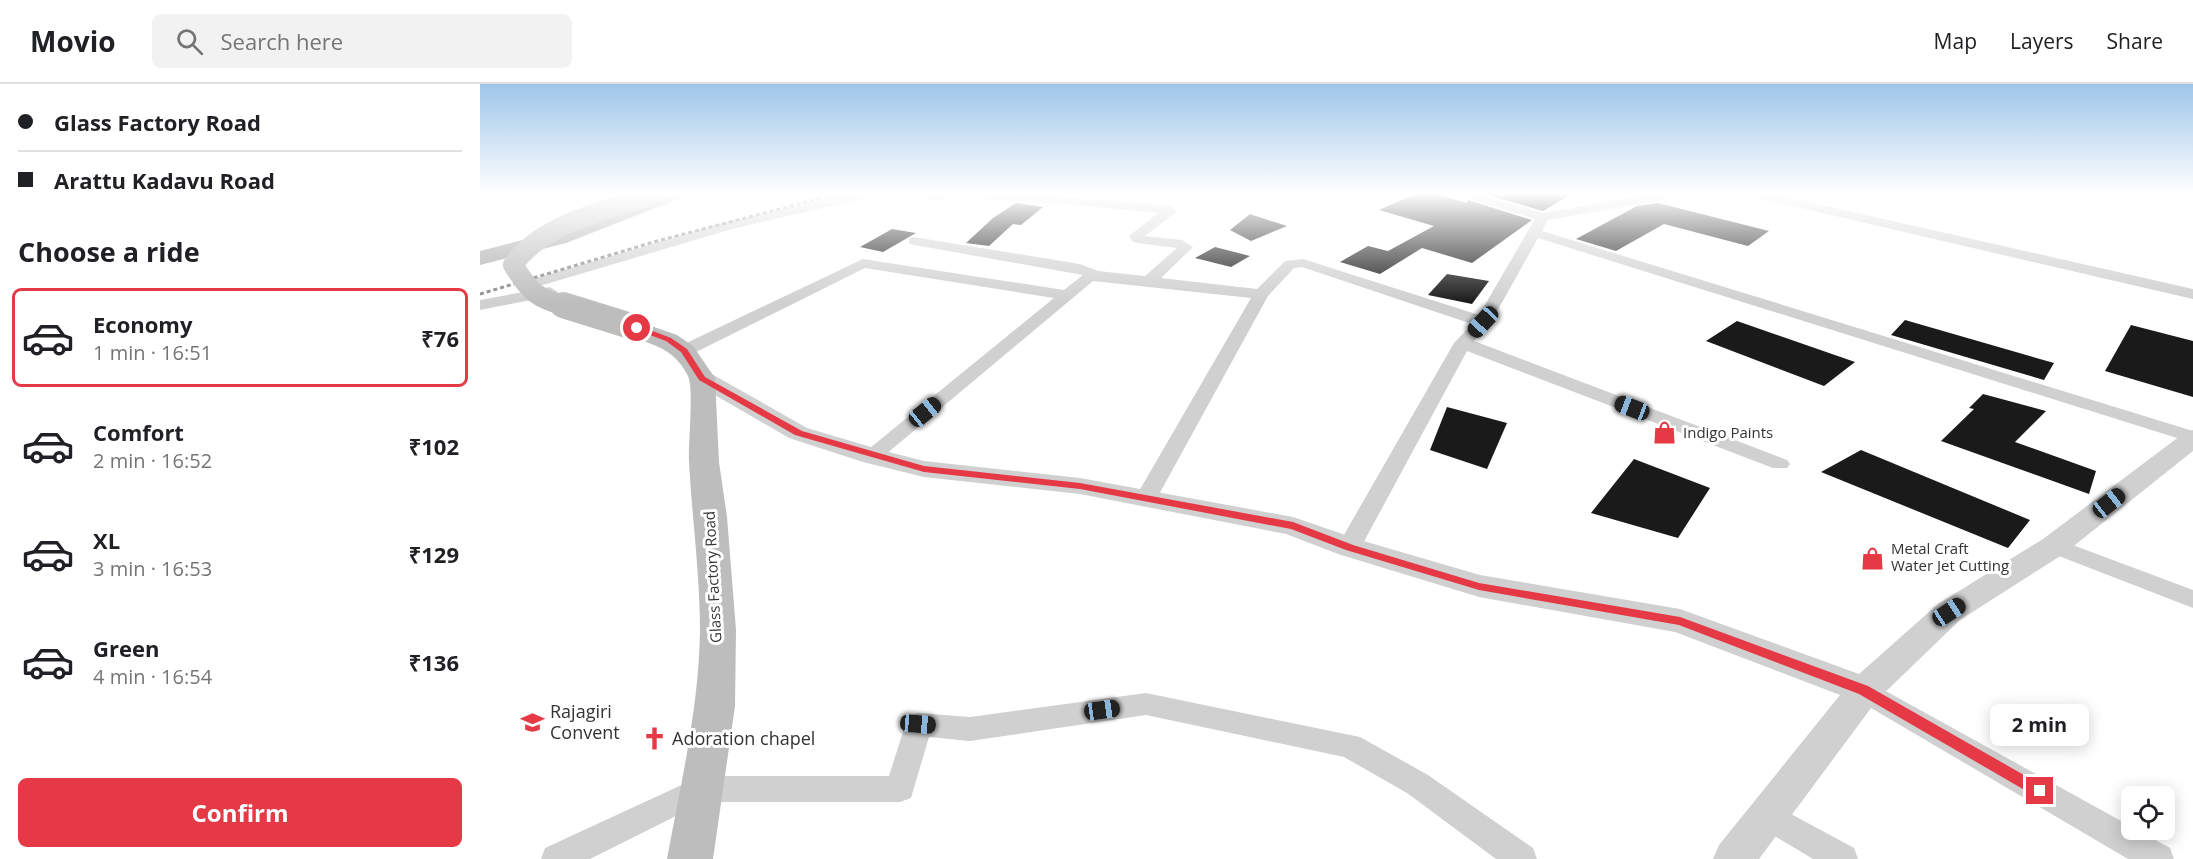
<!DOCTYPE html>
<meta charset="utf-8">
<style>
body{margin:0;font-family:"Open Sans",sans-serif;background:#f2f2f2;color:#202124;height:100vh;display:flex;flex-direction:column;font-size:22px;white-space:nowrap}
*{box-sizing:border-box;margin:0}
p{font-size:20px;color:#757577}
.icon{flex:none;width:33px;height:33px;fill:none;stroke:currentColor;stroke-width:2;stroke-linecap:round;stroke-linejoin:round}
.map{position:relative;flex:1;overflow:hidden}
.side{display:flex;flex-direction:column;background:#fff;width:480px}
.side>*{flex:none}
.hud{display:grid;align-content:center;height:132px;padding:0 18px;background:#fff}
.controls{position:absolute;left:1641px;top:702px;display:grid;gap:12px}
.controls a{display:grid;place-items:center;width:54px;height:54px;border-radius:9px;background:#fff;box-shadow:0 3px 15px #0003;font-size:30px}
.end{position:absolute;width:27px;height:27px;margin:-14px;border:8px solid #e63946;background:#fff;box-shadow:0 0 0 3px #fff}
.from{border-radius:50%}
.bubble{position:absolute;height:42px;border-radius:9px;background:#fff;box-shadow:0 3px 15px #0003;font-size:20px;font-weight:700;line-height:42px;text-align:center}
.car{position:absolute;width:18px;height:36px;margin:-18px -9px;border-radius:8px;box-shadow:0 0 4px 2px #0007;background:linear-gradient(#222 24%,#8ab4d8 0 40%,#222 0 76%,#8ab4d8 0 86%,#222 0)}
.hud b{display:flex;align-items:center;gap:21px;height:57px;font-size:22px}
.hud b+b{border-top:2px solid #e0e0e0}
.hud i{width:15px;height:15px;background:#202124}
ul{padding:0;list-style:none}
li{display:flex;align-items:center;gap:18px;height:99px;margin:0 12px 9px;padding:0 6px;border:3px solid transparent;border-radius:9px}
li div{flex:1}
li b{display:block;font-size:22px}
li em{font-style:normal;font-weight:700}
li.active{border-color:#e63946}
li>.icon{width:54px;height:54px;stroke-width:1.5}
h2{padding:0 18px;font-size:27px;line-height:72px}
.primary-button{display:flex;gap:12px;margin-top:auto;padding:12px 18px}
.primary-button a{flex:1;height:69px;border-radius:9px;background:#e63946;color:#fff;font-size:24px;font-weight:700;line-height:69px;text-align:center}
header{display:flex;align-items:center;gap:36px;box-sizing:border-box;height:84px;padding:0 30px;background:#fff;border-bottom:2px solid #e0e0e0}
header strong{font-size:28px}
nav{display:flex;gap:33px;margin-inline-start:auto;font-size:21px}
.search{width:420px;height:54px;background:#f2f2f2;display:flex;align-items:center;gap:15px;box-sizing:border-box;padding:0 21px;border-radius:9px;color:#757577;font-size:22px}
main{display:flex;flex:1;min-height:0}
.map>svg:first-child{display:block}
.building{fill:#1a1a1a}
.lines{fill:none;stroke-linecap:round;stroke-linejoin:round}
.minor{fill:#d0d0d0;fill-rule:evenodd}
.tertiary{fill:#d0d0d0;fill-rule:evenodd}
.secondary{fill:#bdbdbd;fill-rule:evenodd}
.primary{fill:#ababab;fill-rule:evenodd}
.rail{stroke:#888;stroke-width:3;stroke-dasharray:4 3;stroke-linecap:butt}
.secondary-bridge-far1{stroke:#bdbdbd;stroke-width:20}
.secondary-bridge{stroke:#bdbdbd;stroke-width:26}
.route{fill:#e63946}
.labels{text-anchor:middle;stroke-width:6;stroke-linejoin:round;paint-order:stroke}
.poi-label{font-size:15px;fill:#333;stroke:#fff;text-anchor:start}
.street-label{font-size:15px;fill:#333;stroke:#fff}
.near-poi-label{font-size:18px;fill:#333;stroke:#fff;text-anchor:start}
</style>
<header>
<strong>Movio</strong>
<div class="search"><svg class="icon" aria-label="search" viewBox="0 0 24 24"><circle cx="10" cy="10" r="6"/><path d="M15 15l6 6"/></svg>Search here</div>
<nav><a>Map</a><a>Layers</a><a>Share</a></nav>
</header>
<main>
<section class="side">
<div class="hud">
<b><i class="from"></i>Glass Factory Road</b>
<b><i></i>Arattu Kadavu Road</b>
</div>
<h2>Choose a ride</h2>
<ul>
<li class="active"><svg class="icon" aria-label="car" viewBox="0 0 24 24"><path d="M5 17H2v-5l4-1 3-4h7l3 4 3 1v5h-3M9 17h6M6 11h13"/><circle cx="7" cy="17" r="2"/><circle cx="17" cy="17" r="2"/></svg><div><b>Economy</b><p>1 min · 16:51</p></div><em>₹76</em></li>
<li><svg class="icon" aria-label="car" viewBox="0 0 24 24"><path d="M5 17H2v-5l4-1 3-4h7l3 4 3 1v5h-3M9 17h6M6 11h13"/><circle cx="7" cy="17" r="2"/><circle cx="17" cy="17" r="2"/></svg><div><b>Comfort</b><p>2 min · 16:52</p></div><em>₹102</em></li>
<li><svg class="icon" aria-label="car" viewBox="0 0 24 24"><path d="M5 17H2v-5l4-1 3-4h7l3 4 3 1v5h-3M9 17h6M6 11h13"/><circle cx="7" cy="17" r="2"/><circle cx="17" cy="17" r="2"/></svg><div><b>XL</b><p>3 min · 16:53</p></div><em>₹129</em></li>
<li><svg class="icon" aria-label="car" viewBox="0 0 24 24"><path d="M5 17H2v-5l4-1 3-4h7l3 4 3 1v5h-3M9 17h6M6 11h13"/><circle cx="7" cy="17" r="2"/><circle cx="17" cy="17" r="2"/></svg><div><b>Green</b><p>4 min · 16:54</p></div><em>₹136</em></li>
</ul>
<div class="primary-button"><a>Confirm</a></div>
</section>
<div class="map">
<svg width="1713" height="775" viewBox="0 0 1713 775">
<rect width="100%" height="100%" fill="#fff"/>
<!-- building -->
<path class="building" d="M935,110H956L987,119L988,116L1052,136L992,179L942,164L900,190L860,178L888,162L908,167L954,142L899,126Z
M1004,110H1091L1063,127Z
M536,119L563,123L541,141L533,140L509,162L486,159L513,134Z
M1178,119L1289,147L1268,162L1184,140L1136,167L1096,155L1157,122Z
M770,130L807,142L771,157L750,146Z
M412,145L436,149L403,168L380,163Z
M735,163L770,172L751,183L715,174Z
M967,190L1009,197L992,220L948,211Z
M1425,236L1574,279L1564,296L1411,251Z
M1257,237L1375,278L1344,302L1226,257Z
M1651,241L1713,257V313L1625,287Z
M1503,310L1566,327L1535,358L1616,387L1609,410L1461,357L1494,325L1489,324Z
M967,323L1027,339L1007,385L950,366Z
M1381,366L1550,436L1528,464L1341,388Z
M1154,375L1230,404L1198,454L1111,429Z"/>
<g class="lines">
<!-- minor -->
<path class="minor" d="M369,110H392L390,113L252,145L63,201L58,203L50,198L53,195L243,139Z
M429,110H546L690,122L697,126L695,129L665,152L702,156L713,163L681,194L777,205L805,177L823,175L999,231L1055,135L976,110H996L1063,129L1170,110H1198L1192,114L1068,136L1062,147L1713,347V359L1058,154L1011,238L994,257L1307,376L1310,380L1307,384H1293L987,267L881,463L877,468L869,471L861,468L857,463L974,259L992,240L822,183L814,184L788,212L677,414L674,419H658L655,414L771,214L613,197L399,376H385L382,372L385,368L574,214L385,184L210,271H198L195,267L198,263L383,175L584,206L603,191L429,160V154L434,153L600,180L618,187L665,192L697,164L658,159L653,158L649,152L678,129L588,120L468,113L454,117Z
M1271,110H1294L1713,205V215L1277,114Z
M70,203L78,208L76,211L0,226V216Z
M1574,454L1713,506V524L1566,467L1562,462L1566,457Z
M1384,595L1690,764L1694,775H1648L1374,614L1370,606L1374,598Z
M666,609L880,653L948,691L1053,764L1057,775H1016L927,709L864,673L666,631L490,657L449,653L431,714L420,718H224L110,775H61L65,764L221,692H409L428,632L438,629L490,633Z
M1287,717L1374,764L1378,775H1333L1276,741L1271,731L1276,721Z"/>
<!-- tertiary -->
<path class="tertiary" d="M222,287L230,289L327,344L401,366L444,377L600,394L813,433L880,456L1000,491L1200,525L1379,590L1458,520L1563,455L1704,349L1713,346V367L1585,469L1480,536L1397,616L1279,775H1233L1239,761L1360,611L1195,548L999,513L858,470L806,450L600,410L444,393L383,378L309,354L214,299L210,294L214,289Z"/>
<!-- secondary -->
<path class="secondary" d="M157,237L197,251L213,262L235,294L239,378L247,433L256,546L255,622L233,775H187C201,699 219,623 220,546C220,490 212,434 209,378C208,360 214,305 208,292C190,255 158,263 145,244L149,239Z"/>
<!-- primary -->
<path class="primary" d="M176,110H204L201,114L86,159L0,181V167L70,149Z"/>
<!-- rail -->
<path class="rail" d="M0,210L177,157L357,110"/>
<!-- secondary-bridge-far1 -->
<path class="secondary-bridge-far1" d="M88,223C55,213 52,210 33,181C63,138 127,127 174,110"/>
<!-- secondary-bridge -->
<path class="secondary-bridge" d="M83,221L157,244"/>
</g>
<!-- sky -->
<linearGradient id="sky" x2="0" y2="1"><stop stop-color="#9ec6ea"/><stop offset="0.5" stop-color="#fff"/><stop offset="1" stop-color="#fff" stop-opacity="0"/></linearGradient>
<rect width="1713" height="219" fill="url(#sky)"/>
<!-- route -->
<path class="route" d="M157,241L191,254L207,265L225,293L322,347L444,382L600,399L813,438L873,461L999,499L1200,533L1388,602L1565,703L1568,707L1560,714L1555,712L1379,610L1199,541L999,506L866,466L811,445L600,405L444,388L315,351L219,296L201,268L186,257L154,245Z"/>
<!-- icons -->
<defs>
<symbol id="shop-bare" viewBox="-9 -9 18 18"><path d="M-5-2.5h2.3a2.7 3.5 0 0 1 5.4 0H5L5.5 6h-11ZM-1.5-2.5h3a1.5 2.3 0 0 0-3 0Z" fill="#e63946" stroke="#fff" stroke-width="2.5" paint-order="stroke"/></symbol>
<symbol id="school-bare" viewBox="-9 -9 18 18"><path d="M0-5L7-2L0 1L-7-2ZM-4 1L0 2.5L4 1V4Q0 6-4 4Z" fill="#e63946" stroke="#fff" stroke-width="2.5" paint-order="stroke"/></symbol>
<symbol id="church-bare" viewBox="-9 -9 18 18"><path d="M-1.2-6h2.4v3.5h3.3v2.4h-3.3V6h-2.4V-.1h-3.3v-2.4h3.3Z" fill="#e63946" stroke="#fff" stroke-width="2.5" paint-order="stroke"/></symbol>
</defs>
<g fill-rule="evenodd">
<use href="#shop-bare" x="1168" y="332" width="33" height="33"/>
<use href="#shop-bare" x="1376" y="458" width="33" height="33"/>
<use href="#school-bare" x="36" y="622" width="33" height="33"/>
<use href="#church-bare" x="158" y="638" width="33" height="33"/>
</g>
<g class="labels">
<!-- poi labels -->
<g class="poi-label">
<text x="1203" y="354">Indigo Paints</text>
<text x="1411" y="470">Metal Craft<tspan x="1411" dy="17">Water Jet Cutting</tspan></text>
</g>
<!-- street labels -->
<g class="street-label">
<text transform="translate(233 493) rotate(-93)" y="5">Glass Factory Road</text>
</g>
<!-- near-poi labels -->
<g class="near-poi-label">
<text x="70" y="634">Rajagiri<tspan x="70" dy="21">Convent</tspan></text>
<text x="192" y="661">Adoration chapel</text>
</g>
</g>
</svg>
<div class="controls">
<a><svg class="icon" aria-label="locate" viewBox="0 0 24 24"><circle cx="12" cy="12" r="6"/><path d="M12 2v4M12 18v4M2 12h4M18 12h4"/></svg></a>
</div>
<i class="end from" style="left:157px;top:244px"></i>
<i class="end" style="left:1560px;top:707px"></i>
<div class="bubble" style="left:1510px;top:620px;width:99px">2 min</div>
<i class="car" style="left:1003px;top:238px;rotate:223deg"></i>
<i class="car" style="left:1152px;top:324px;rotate:291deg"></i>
<i class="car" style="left:445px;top:328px;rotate:51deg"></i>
<i class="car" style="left:1629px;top:419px;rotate:52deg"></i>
<i class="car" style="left:1469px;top:528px;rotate:57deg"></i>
<i class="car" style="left:622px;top:626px;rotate:82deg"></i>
<i class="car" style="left:438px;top:640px;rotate:95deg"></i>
</div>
</main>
